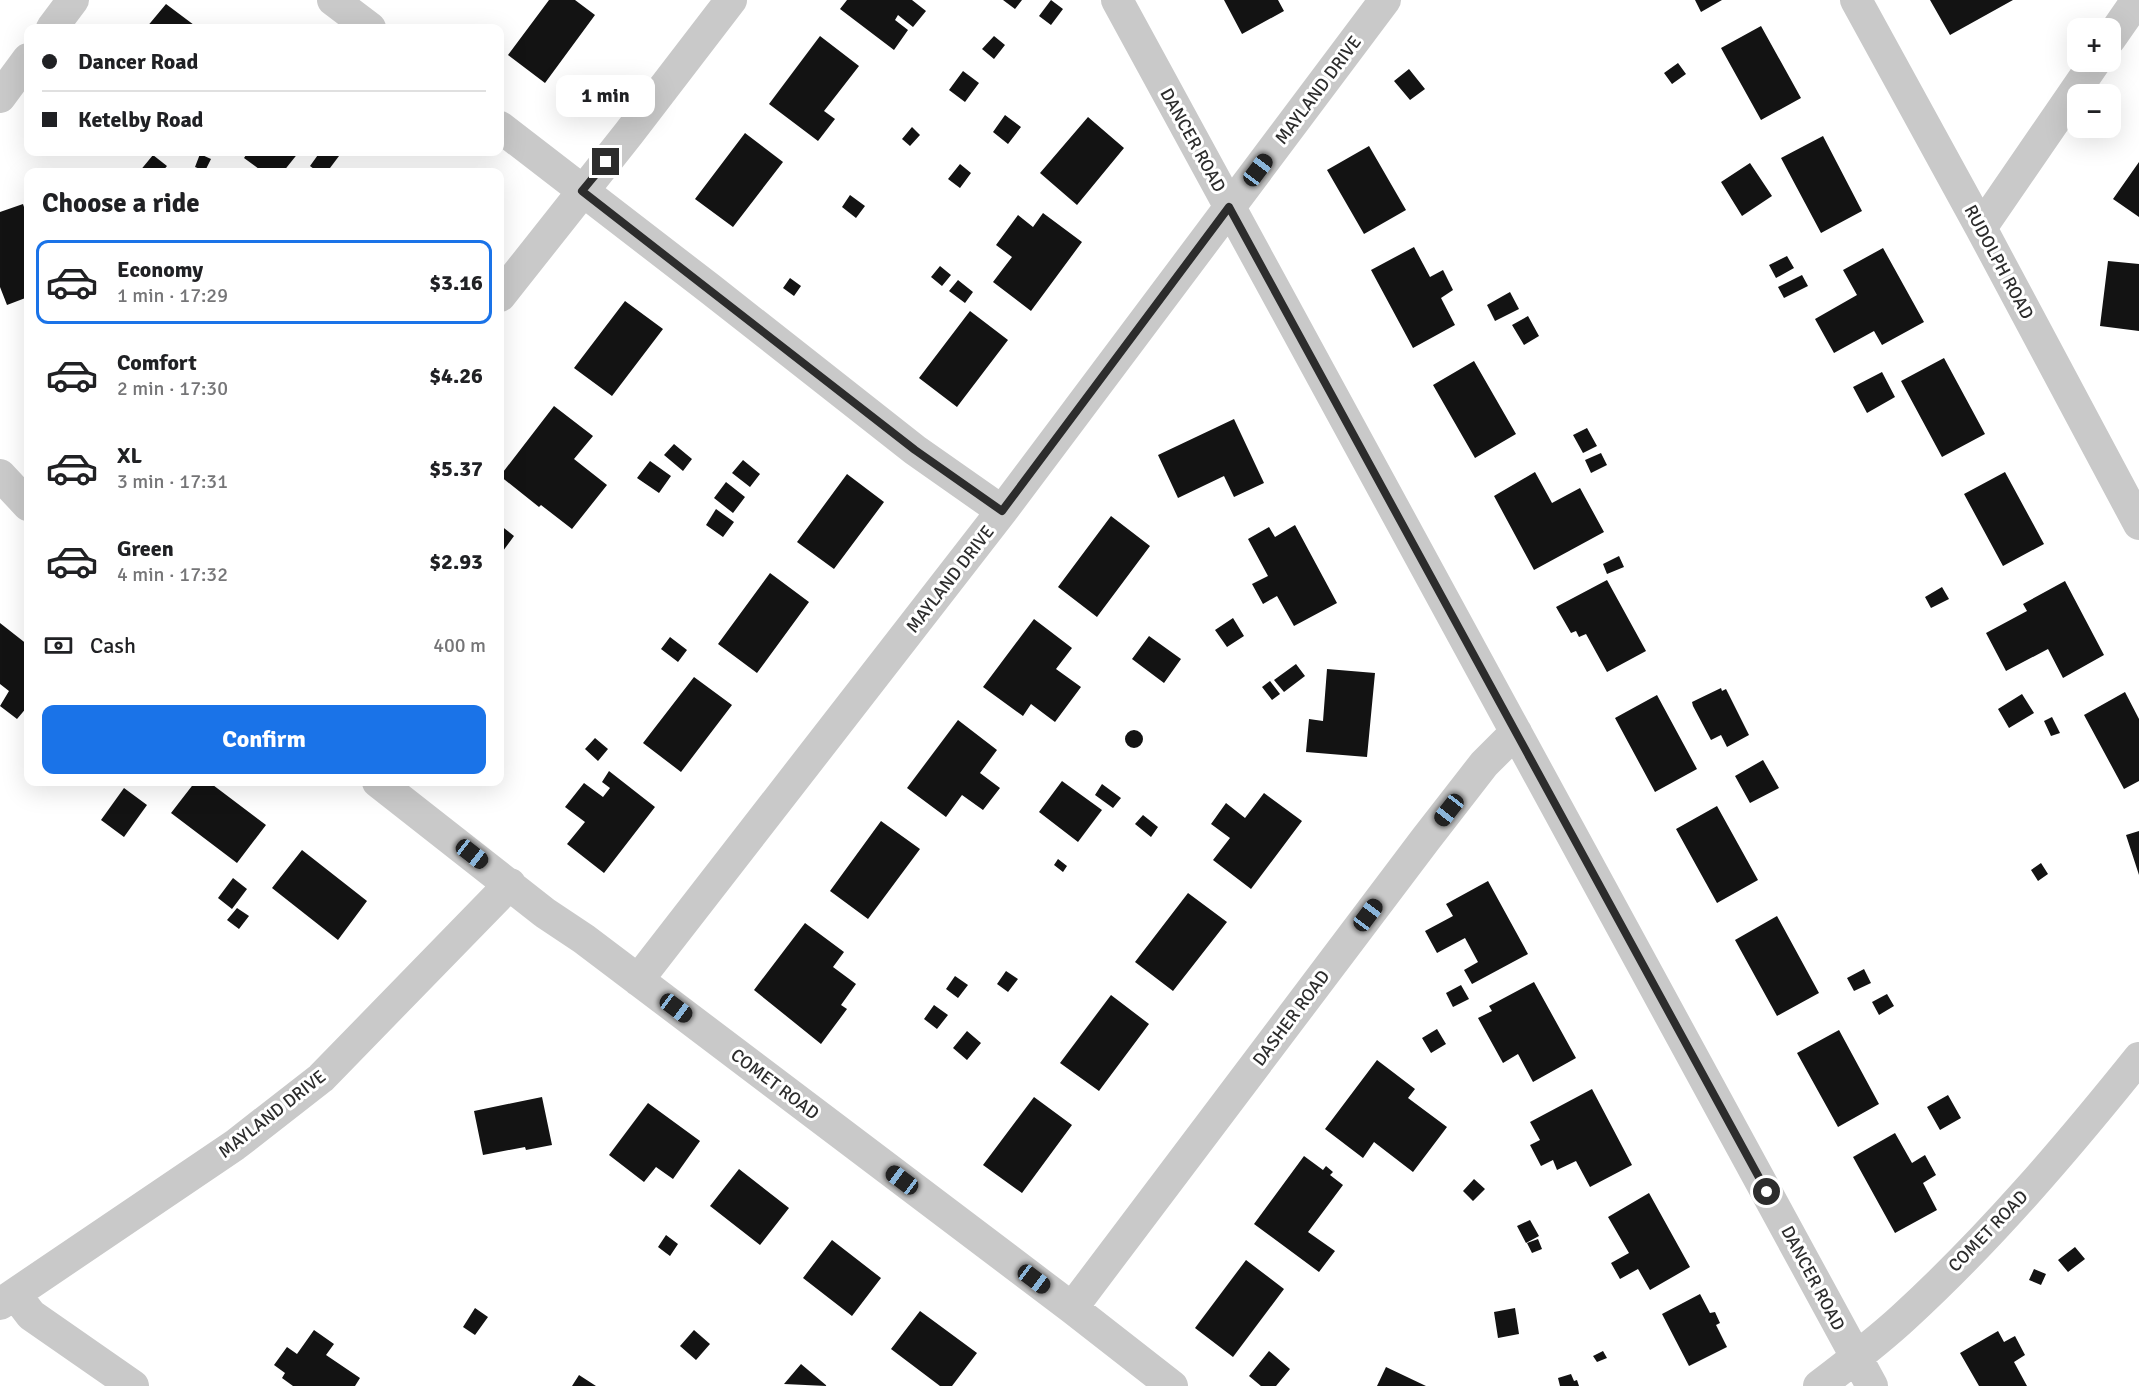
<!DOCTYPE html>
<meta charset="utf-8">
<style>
body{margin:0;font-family:Signika,sans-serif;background:#f2f2f2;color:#202124;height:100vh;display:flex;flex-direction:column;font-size:22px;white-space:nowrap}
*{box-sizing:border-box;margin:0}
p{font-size:20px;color:#757577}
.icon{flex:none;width:33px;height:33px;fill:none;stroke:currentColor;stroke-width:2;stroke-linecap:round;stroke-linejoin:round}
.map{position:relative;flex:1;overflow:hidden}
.sheet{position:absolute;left:24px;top:168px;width:480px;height:618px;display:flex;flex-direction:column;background:#fff;border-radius:12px;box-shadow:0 6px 24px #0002}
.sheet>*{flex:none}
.hud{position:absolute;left:24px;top:24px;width:480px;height:132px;border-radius:12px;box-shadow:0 6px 24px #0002;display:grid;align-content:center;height:132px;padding:0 18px;background:#fff}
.tools{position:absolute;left:2067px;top:18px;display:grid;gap:12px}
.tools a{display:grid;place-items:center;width:54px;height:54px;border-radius:12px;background:#fff;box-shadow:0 6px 24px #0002;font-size:30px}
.end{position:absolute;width:27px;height:27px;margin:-14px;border:8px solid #2c2c2c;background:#fff;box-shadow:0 0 0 3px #fff}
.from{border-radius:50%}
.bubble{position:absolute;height:42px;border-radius:12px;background:#fff;box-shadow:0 6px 24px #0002;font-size:20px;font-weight:700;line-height:42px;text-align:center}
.car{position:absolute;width:18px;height:36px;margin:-18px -9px;border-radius:8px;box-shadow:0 0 4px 2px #0007;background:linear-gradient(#222 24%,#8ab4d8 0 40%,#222 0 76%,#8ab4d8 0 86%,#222 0)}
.hud b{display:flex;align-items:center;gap:21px;height:57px;font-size:22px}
.hud b+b{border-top:2px solid #e0e0e0}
.hud i{width:15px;height:15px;background:#202124}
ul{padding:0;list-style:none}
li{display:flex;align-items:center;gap:18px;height:84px;margin:0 12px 9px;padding:0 6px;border:3px solid transparent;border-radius:12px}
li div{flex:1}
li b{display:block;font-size:22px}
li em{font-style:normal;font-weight:700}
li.current{border-color:#1a73e8}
li>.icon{width:54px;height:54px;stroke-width:1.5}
h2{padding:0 18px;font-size:27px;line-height:72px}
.pay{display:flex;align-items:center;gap:15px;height:66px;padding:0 18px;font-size:22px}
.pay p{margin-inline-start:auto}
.primary-button{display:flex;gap:12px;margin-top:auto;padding:12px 18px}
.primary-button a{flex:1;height:69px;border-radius:12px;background:#1a73e8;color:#fff;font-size:24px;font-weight:700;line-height:69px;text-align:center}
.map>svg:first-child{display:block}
.building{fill:#131313}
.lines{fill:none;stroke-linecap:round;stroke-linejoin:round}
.minor{stroke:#c9c9c9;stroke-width:32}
.route{stroke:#2c2c2c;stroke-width:8}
.labels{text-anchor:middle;stroke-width:6;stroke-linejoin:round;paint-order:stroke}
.street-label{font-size:18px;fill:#2c2c2c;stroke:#fff}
</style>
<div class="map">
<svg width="2139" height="1386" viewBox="0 0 2139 1386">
<rect width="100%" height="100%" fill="#fff"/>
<!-- building -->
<path class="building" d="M549,0H575L595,15L545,83L508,55Z
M847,0H912L926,11L913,27L898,15L895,20L908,30L894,50L840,9Z
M1003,0H1022L1015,9Z
M1051,0L1063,9L1051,25L1039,16Z
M1224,0H1278L1284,11L1242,34Z
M1695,0H1722L1701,12Z
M1930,0H2013L1950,35Z
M166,4L198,28H146Z
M1761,26L1801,98L1761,120L1721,48Z
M820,36L859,66L824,111L835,119L818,141L769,104Z
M994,36L1005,45L994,59L982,49Z
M1678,63L1686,74L1672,84L1664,73Z
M1409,69L1425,89L1410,100L1394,81Z
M963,71L979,83L965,102L949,90Z
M1005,115L1021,127L1008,144L993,132Z
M1088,117L1124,148L1077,205L1040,173Z
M912,127L920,135L910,146L902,139Z
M745,133L783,162L733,227L695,199Z
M1823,136L1862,211L1821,233L1781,158Z
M1369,146L1406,210L1364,234L1327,170Z
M248,152H299L283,172H263L244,158Z
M320,152H342L327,172H318L310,166Z
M200,154L211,159L205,171L195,167Z
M153,155L167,166L162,172H139Z
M2139,162V217L2113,199Z
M1750,163L1772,196L1742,216L1721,182Z
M960,164L971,173L960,188L948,179Z
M850,195L865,206L856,218L842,207Z
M23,204L28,219V297L7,305L0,287V212Z
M1043,213L1082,242L1031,311L993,282L1012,257L996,245L1018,215L1033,227Z
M1414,247L1430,277L1443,270L1453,290L1441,298L1455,325L1413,348L1371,270Z
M1883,248L1924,322L1882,345L1874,331L1834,353L1815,319L1857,295L1843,270Z
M1787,256L1794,268L1776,278L1769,265Z
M2108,261L2139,264V331L2100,326Z
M940,266L951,275L942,286L931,277Z
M1802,275L1808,286L1784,298L1778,287Z
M790,278L801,286L794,296L783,288Z
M958,280L973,292L965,303L949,291Z
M1510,292L1519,309L1495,321L1487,305Z
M625,301L663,329L612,396L574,368Z
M970,311L1008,340L957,407L919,378Z
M1528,316L1539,336L1524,345L1512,325Z
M1944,358L1985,434L1942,457L1901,381Z
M1474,361L1516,434L1475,458L1433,385Z
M1882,372L1895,397L1867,413L1853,387Z
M554,406L593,436L574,459L607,485L572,529L541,505L539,507L500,476Z
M1234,419L1264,483L1234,497L1224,476L1178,498L1158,455Z
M1587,428L1597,446L1583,453L1573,435Z
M674,444L692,459L683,471L664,455Z
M1601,453L1607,465L1591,473L1585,460Z
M743,460L760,474L750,487L732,473Z
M650,461L671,476L659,493L637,478Z
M1535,472L1552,503L1580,488L1604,532L1534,570L1494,496Z
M2005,472L2044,544L2003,566L1964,494Z
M847,474L884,502L834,569L797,542Z
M726,482L745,497L733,513L714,498Z
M716,509L734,522L723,537L706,525Z
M1111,516L1150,546L1097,617L1058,587Z
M500,525L514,536L500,555Z
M1295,525L1337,603L1294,626L1277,596L1263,604L1252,584L1268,576L1248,539L1269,527L1275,537Z
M1619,556L1624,567L1607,574L1603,564Z
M770,573L809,602L757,673L718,644Z
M1607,580L1646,651L1607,672L1586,634L1579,637L1576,631L1571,633L1556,607Z
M2065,581L2104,655L2063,678L2048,649L2006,671L1986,633L2027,611L2023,604Z
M1942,587L1949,599L1931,608L1925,597Z
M1233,618L1244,636L1227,647L1215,630Z
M1034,619L1072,648L1056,669L1081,687L1055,722L1031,704L1023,716L983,687Z
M0,623L28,645V706L17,719L0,706L9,691L0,684Z
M1149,636L1181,659L1164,683L1132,659Z
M670,637L687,650L678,662L661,649Z
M1296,664L1305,676L1284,692L1274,680Z
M1327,669L1375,673L1367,757L1306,752L1309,719L1323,721Z
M694,677L732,705L681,772L643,743Z
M1270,681L1280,694L1272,700L1262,687Z
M1721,688L1722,691L1726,689L1749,735L1727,747L1721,735L1711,740L1693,706L1692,702Z
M2125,692L2139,719V781L2124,789L2084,715Z
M2022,694L2034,713L2009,728L1998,709Z
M1657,695L1697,769L1655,792L1615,718Z
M2052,717L2060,733L2051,736L2044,721Z
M958,720L997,750L980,773L1000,788L983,810L962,795L946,817L907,788Z
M1125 739a9 9 0 1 1 18 0a9 9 0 1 1-18 0Z
M595,738L608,749L598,761L585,749Z
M1763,760L1779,788L1750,803L1735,776Z
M609,771L655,807L604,873L567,844L585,822L565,807L584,783L603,797L610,788L602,782Z
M1062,781L1102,810L1078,842L1039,812Z
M195,782H209L266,825L237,863L171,813Z
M1102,784L1121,798L1113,808L1095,795Z
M124,788L147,805L124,837L101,820Z
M1264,793L1302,821L1251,889L1213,860L1230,838L1211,824L1226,803L1245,818Z
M1717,806L1758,880L1717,903L1676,829Z
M1143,815L1158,827L1151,837L1135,824Z
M881,821L920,849L868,919L830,891Z
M2139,831V875L2126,835Z
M302,850L367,901L338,940L272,888Z
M1058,859L1067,866L1063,872L1054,865Z
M2041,863L2048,874L2038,881L2031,870Z
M233,878L247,889L232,909L218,898Z
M1488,881L1528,954L1472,984L1464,970L1478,962L1465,938L1437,953L1425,931L1453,916L1446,904Z
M1188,893L1227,922L1173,991L1135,962Z
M237,908L249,916L239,929L227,920Z
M1777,916L1819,993L1777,1016L1735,940Z
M805,923L844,952L833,967L856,984L841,1005L847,1009L821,1044L754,990Z
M1864,969L1871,983L1854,991L1847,978Z
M1006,971L1018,979L1008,992L997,984Z
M955,976L968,985L958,998L946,989Z
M1534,982L1576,1058L1533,1082L1518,1054L1503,1063L1478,1018L1492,1011L1489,1006Z
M1461,985L1469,999L1453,1007L1446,993Z
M1887,994L1894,1006L1879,1015L1872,1002Z
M1111,995L1149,1024L1099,1091L1060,1063Z
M934,1005L948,1015L937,1029L924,1019Z
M1437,1029L1446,1044L1431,1053L1422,1038Z
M1839,1030L1879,1104L1838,1127L1797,1053Z
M967,1031L981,1043L967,1060L953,1048Z
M1377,1060L1415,1089L1408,1098L1447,1127L1413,1172L1374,1142L1363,1158L1325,1129Z
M1592,1089L1632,1165L1590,1187L1576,1161L1557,1170L1553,1160L1541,1166L1530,1145L1540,1140L1530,1122Z
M1948,1095L1961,1118L1940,1130L1927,1107Z
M542,1097L552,1145L526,1150L525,1147L483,1155L474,1111Z
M1034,1097L1072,1125L1022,1193L983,1165Z
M648,1103L700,1141L673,1179L656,1167L644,1182L609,1155Z
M1895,1133L1912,1163L1925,1155L1936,1175L1923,1183L1937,1210L1895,1233L1853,1157Z
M1304,1156L1323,1170L1326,1166L1333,1172L1330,1175L1343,1185L1308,1232L1335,1251L1319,1272L1254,1224Z
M739,1169L789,1208L760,1245L710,1206Z
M1474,1179L1485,1189L1473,1201L1463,1191Z
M1649,1193L1690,1267L1650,1290L1638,1269L1620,1279L1611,1263L1629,1253L1608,1217Z
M1530,1220L1539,1236L1526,1243L1517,1226Z
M666,1235L678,1244L670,1256L658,1247Z
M1538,1239L1542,1249L1532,1253L1527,1243Z
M832,1240L881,1278L852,1316L803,1278Z
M2075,1247L2085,1259L2068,1272L2058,1260Z
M1246,1260L1284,1289L1233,1357L1195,1328Z
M2034,1269L2046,1274L2041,1285L2029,1280Z
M1700,1294L1710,1313L1715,1312L1720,1323L1716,1325L1727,1347L1689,1366L1662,1314Z
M475,1308L488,1317L475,1335L463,1327Z
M1515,1308L1519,1334L1498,1338L1494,1312Z
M920,1311L977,1353L952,1386H940L891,1349Z
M314,1330L334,1344L326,1355L360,1378L355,1386H293L282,1378L285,1373L274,1365L287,1347L297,1354Z
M694,1330L710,1344L696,1360L680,1346Z
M1998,1331L2004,1342L2015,1336L2025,1355L2014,1362L2027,1386H1979L1960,1353Z
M1269,1351L1290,1369L1276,1386H1261L1249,1376Z
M1603,1351L1607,1358L1597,1362L1593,1356Z
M801,1364L827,1386L784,1384Z
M1386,1367L1426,1386H1377Z
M1571,1374L1574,1381L1577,1380L1579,1386H1560L1558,1378Z
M579,1375L596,1386H572Z"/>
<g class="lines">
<!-- minor -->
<path class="minor" d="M333,0L370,28
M1117,0L1872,1386
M1856,0L1981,228L2139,524
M52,28L73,0
M2110,39L2137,0
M0,97L28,59
M500,127L709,288L915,450L1002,511
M1981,228L2095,62
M500,296L629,133L731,0
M0,475L28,505
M378,782L545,913L584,939L1072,1308L1172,1386
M638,980L1002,511L1385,0
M15,1294L31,1315L133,1386
M0,1304L235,1145L321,1078L510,884
M1072,1308L1425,840L1484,764L1516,732
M1819,1386C1848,1364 1877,1342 1904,1317C1990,1238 2066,1149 2139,1058"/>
</g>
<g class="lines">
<!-- route -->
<path class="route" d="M606,162L582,191L915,450L1002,511L1229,207L1767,1192"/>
</g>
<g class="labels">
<!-- street labels -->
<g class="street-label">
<text transform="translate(1318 90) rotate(-53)" y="6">MAYLAND DRIVE</text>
<text transform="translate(1193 140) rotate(61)" y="6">DANCER ROAD</text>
<text transform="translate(1999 262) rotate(62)" y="6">RUDOLPH ROAD</text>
<text transform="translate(950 579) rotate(-52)" y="6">MAYLAND DRIVE</text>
<text transform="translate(1291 1018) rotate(-53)" y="6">DASHER ROAD</text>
<text transform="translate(775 1084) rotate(37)" y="6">COMET ROAD</text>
<text transform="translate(272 1114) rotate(-38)" y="6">MAYLAND DRIVE</text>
<text transform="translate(1988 1231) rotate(-46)" y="6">COMET ROAD</text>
<text transform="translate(1813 1278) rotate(62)" y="6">DANCER ROAD</text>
</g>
</g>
</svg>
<div class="tools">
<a>+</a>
<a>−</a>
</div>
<i class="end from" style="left:1767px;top:1192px"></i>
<i class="end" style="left:606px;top:162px"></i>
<div class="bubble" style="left:556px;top:75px;width:99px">1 min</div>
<i class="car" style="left:1258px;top:170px;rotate:37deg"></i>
<i class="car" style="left:1449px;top:810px;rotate:218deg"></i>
<i class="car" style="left:472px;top:854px;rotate:128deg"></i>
<i class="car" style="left:1368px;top:915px;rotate:37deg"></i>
<i class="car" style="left:676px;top:1008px;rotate:127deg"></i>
<i class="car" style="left:902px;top:1180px;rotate:307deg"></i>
<i class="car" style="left:1034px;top:1279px;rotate:127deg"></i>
<div class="hud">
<b><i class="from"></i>Dancer Road</b>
<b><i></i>Ketelby Road</b>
</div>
<section class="sheet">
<h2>Choose a ride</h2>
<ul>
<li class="current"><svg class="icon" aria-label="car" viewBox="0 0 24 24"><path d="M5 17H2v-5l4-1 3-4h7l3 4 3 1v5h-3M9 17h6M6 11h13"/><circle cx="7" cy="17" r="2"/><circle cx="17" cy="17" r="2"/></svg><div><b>Economy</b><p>1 min · 17:29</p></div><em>$3.16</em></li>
<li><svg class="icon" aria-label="car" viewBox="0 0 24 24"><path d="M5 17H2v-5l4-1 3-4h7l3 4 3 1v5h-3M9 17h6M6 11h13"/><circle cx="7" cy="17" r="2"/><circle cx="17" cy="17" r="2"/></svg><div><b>Comfort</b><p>2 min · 17:30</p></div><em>$4.26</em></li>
<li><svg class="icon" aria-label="car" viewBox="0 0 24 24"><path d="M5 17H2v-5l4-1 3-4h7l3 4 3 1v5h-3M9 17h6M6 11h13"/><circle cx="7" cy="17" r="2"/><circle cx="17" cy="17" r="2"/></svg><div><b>XL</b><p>3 min · 17:31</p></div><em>$5.37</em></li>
<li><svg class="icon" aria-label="car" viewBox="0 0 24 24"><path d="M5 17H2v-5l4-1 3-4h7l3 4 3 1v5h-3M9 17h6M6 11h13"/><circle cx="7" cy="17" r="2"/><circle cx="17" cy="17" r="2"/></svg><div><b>Green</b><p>4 min · 17:32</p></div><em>$2.93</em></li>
</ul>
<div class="pay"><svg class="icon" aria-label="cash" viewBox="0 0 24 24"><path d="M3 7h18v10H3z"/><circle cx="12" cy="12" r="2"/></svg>Cash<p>400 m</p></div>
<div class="primary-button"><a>Confirm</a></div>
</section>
</div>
